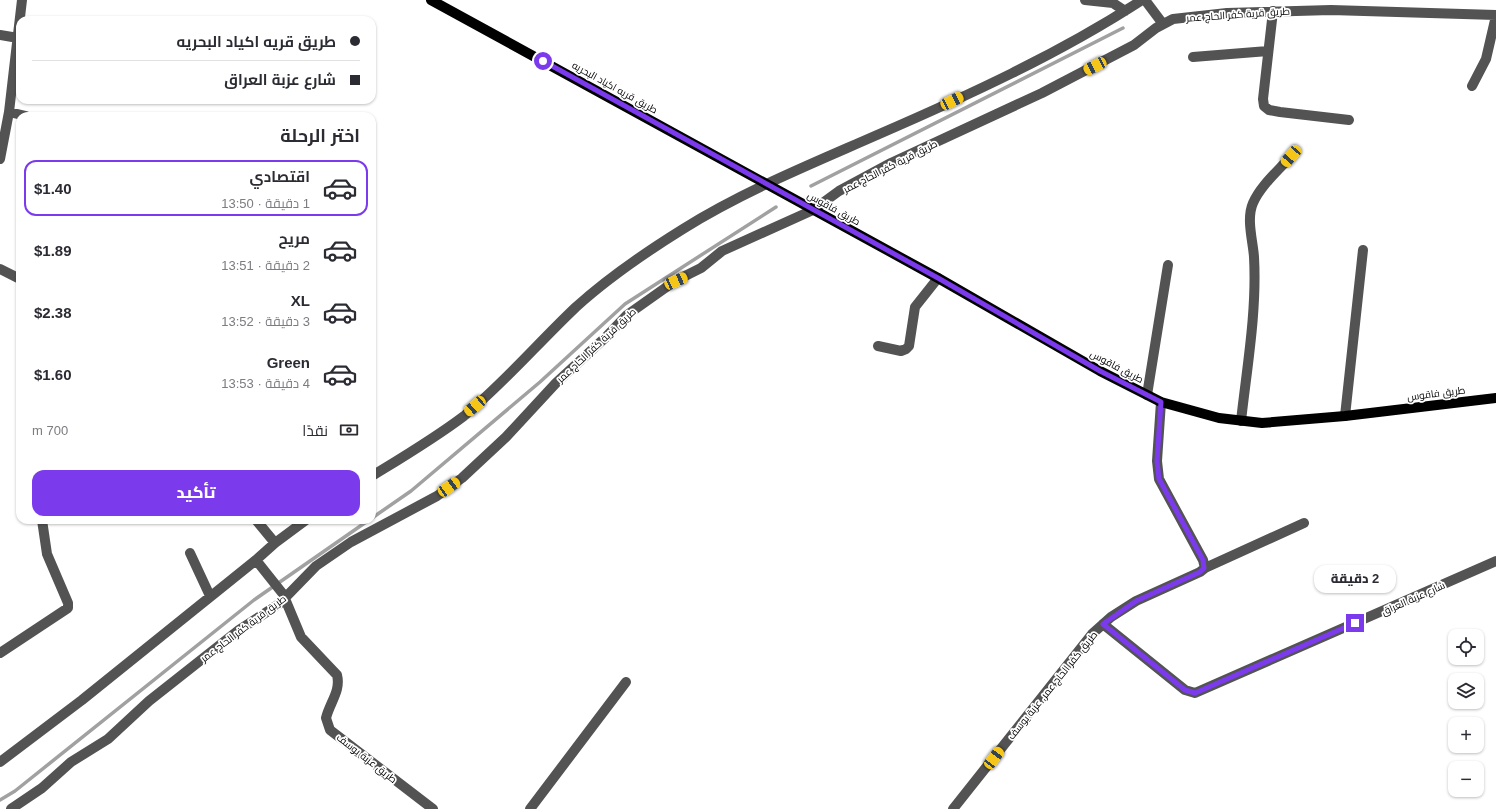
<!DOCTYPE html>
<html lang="ar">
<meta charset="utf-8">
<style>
body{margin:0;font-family:Helvetica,Cairo,sans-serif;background:#f7f7f7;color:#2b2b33;direction:rtl;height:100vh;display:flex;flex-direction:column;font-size:15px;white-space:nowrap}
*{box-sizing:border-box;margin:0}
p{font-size:13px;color:#7c7c81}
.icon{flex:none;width:22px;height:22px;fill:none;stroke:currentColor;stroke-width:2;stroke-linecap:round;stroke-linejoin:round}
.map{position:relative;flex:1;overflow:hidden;direction:ltr}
.sheet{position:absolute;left:16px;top:112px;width:360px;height:412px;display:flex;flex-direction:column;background:#fff;border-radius:12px;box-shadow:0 1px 3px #0004;direction:rtl}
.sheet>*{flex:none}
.banner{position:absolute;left:16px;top:16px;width:360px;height:88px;border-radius:12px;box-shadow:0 1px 3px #0004;direction:rtl;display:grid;align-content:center;height:88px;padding:0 16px;background:#fff}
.tools{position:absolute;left:1448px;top:629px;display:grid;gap:8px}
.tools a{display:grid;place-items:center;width:36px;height:36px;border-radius:8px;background:#fff;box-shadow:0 1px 3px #0004;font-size:20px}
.end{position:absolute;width:18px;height:18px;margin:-9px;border:5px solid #7c3aed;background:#fff;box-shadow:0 0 0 2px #fff}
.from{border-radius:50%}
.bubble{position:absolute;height:28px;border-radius:12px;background:#fff;box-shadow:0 1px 3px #0004;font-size:13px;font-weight:800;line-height:28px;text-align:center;direction:rtl}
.car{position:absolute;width:12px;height:24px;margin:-12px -6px;border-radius:5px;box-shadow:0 0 3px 1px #0007;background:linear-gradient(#f5c518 24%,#345 0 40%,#f5c518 0 76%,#345 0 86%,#f5c518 0)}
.banner b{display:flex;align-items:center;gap:14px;height:38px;font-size:15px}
.banner b+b{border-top:1px solid #e1e1e2}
.banner i{width:10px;height:10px;background:#2b2b33}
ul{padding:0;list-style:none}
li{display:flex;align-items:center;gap:12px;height:56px;margin:0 8px 6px;padding:0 8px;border:2px solid transparent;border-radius:12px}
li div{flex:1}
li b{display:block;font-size:15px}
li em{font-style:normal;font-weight:800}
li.active{border-color:#7c3aed}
li>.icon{width:36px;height:36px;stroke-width:1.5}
h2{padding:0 16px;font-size:18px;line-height:48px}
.pay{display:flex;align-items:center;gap:10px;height:44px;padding:0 16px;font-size:15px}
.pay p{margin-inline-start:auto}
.primary-button{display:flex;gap:8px;margin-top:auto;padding:8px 16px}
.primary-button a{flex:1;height:46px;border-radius:12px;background:#7c3aed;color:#fff;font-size:16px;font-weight:800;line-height:46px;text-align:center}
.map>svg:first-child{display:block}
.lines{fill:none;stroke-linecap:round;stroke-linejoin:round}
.stream{stroke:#a1a1a1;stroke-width:3.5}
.minor{stroke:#535353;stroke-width:10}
.major{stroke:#000;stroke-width:10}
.route{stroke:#7c3aed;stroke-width:5}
.labels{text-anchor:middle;stroke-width:3.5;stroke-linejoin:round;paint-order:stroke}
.street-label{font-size:10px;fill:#000;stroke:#fff}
</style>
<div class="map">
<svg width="1496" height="809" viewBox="0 0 1496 809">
<rect width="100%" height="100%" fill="#fff"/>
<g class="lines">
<!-- stream -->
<path class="stream" d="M811,186L1123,28
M372,518L411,491L540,382L625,304L776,207
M0,800L15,791L254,600L369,520"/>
<!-- minor -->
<path class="minor" d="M1085,0L1113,3L1125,11
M1145,0L1163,24
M1273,11L1263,99L1264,106L1269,110L1280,112L1349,120
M0,35L18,38
M1193,57L1268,51
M1472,86L1486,59L1496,16
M9,112L26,116
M0,159L9,112L22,0
M0,269L20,279
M878,346L901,351L906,349L909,346L915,307L938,278
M1147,395L1168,265
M1345,416L1363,250
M1241,421C1247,367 1257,311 1254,257C1253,241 1246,219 1253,203C1261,185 1279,170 1291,156
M372,476C403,457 435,438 464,416C504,383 538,343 576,307C608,278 646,252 683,229C744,191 811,164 877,135C967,96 1059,54 1142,0
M256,520L275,543
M190,553L210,596
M256,560L283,594L301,637L337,675C341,691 330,702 326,718L330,730L433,809
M1205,568L1304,523
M1103,624L1185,690L1195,693L1496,561
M0,653L68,608V603L47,554L42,520
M0,762L82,700L256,560L275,543L306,520
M11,809L42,788L71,762L108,739L149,701L239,630L279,604L316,566L351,542L437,496L462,478L506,437L556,383L606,337L627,315L675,281L701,268L722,251L813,210L839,191L891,163L1042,93L1134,45L1156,28L1173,19L1227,13L1331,10L1496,15
M530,809L626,682
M953,809L1092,634L1111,617L1136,601L1200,572L1205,568L1203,560L1159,479L1157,461L1161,402"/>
<!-- major -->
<path class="major" d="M431,0L938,278L1100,371L1161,402L1219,418L1262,423L1345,416L1496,398"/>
</g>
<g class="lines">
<!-- route -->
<path class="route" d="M543,61L938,278L1100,371L1161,402L1157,461L1159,479L1203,560L1204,568L1200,572L1136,601L1103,624L1185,690L1195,693L1355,623"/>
</g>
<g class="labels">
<!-- street labels -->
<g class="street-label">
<text transform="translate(1238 14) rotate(-4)" y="4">طريق قرية كفر الحاج عمر</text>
<text transform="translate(615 87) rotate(29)" y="4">طريق قريه اكياد البحريه</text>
<text transform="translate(890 166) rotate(-27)" y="4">طريق قرية كفر الحاج عمر</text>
<text transform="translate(834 208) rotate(29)" y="4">طريق فاقوس</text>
<text transform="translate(596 345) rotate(-43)" y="4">طريق قرية كفر الحاج عمر</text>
<text transform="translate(1117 366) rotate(28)" y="4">طريق فاقوس</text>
<text transform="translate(1436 393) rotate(-7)" y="4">طريق فاقوس</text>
<text transform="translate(1413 598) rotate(-24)" y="4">شارع عزبة العراق</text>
<text transform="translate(243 628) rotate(-37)" y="4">طريق قرية كفر الحاج عمر</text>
<text transform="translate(1052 685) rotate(-51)" y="4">طريق كفر الحاج عمر, عزبة يوسف</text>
<text transform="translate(367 758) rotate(38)" y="4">طريق عزبة يوسف</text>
</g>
</g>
</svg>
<div class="tools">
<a><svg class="icon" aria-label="locate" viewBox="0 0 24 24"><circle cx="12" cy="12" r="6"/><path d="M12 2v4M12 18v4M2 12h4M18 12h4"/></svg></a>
<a><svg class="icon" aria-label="layers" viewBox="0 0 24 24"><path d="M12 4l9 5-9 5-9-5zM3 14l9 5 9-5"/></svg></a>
<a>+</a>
<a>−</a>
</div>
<i class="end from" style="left:543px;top:61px"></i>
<i class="end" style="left:1355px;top:623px"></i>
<div class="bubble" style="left:1314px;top:565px;width:82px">2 دقيقة</div>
<i class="car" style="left:1095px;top:66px;rotate:243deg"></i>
<i class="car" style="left:952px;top:101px;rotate:64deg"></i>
<i class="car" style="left:1291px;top:156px;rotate:221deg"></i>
<i class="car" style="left:676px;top:281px;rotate:66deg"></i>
<i class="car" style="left:475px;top:406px;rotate:229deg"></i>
<i class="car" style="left:449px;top:487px;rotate:55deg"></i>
<i class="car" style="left:994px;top:758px;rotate:37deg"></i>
<div class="banner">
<b><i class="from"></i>طريق قريه اكياد البحريه</b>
<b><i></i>شارع عزبة العراق</b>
</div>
<section class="sheet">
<h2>اختر الرحلة</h2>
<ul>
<li class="active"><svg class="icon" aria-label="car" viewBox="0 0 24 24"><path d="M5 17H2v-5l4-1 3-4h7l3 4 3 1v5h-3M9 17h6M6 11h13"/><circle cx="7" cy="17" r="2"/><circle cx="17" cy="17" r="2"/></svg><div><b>اقتصادي</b><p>1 دقيقة · 13:50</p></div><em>$1.40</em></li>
<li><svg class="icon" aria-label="car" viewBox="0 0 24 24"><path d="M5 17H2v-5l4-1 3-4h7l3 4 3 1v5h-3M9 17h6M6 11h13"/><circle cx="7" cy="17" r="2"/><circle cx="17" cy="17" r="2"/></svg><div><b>مريح</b><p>2 دقيقة · 13:51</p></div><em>$1.89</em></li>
<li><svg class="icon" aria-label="car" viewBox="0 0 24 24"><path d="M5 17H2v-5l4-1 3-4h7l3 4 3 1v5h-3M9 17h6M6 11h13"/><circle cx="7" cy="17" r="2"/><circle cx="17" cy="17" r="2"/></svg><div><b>XL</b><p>3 دقيقة · 13:52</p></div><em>$2.38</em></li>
<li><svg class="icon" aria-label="car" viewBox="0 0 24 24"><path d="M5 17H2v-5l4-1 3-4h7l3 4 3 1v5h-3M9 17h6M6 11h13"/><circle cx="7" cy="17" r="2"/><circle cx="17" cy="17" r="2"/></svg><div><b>Green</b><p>4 دقيقة · 13:53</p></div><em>$1.60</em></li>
</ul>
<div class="pay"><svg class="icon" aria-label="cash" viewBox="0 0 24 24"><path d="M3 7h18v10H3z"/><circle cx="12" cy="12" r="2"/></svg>نقدًا<p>700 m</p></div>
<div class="primary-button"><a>تأكيد</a></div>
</section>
</div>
